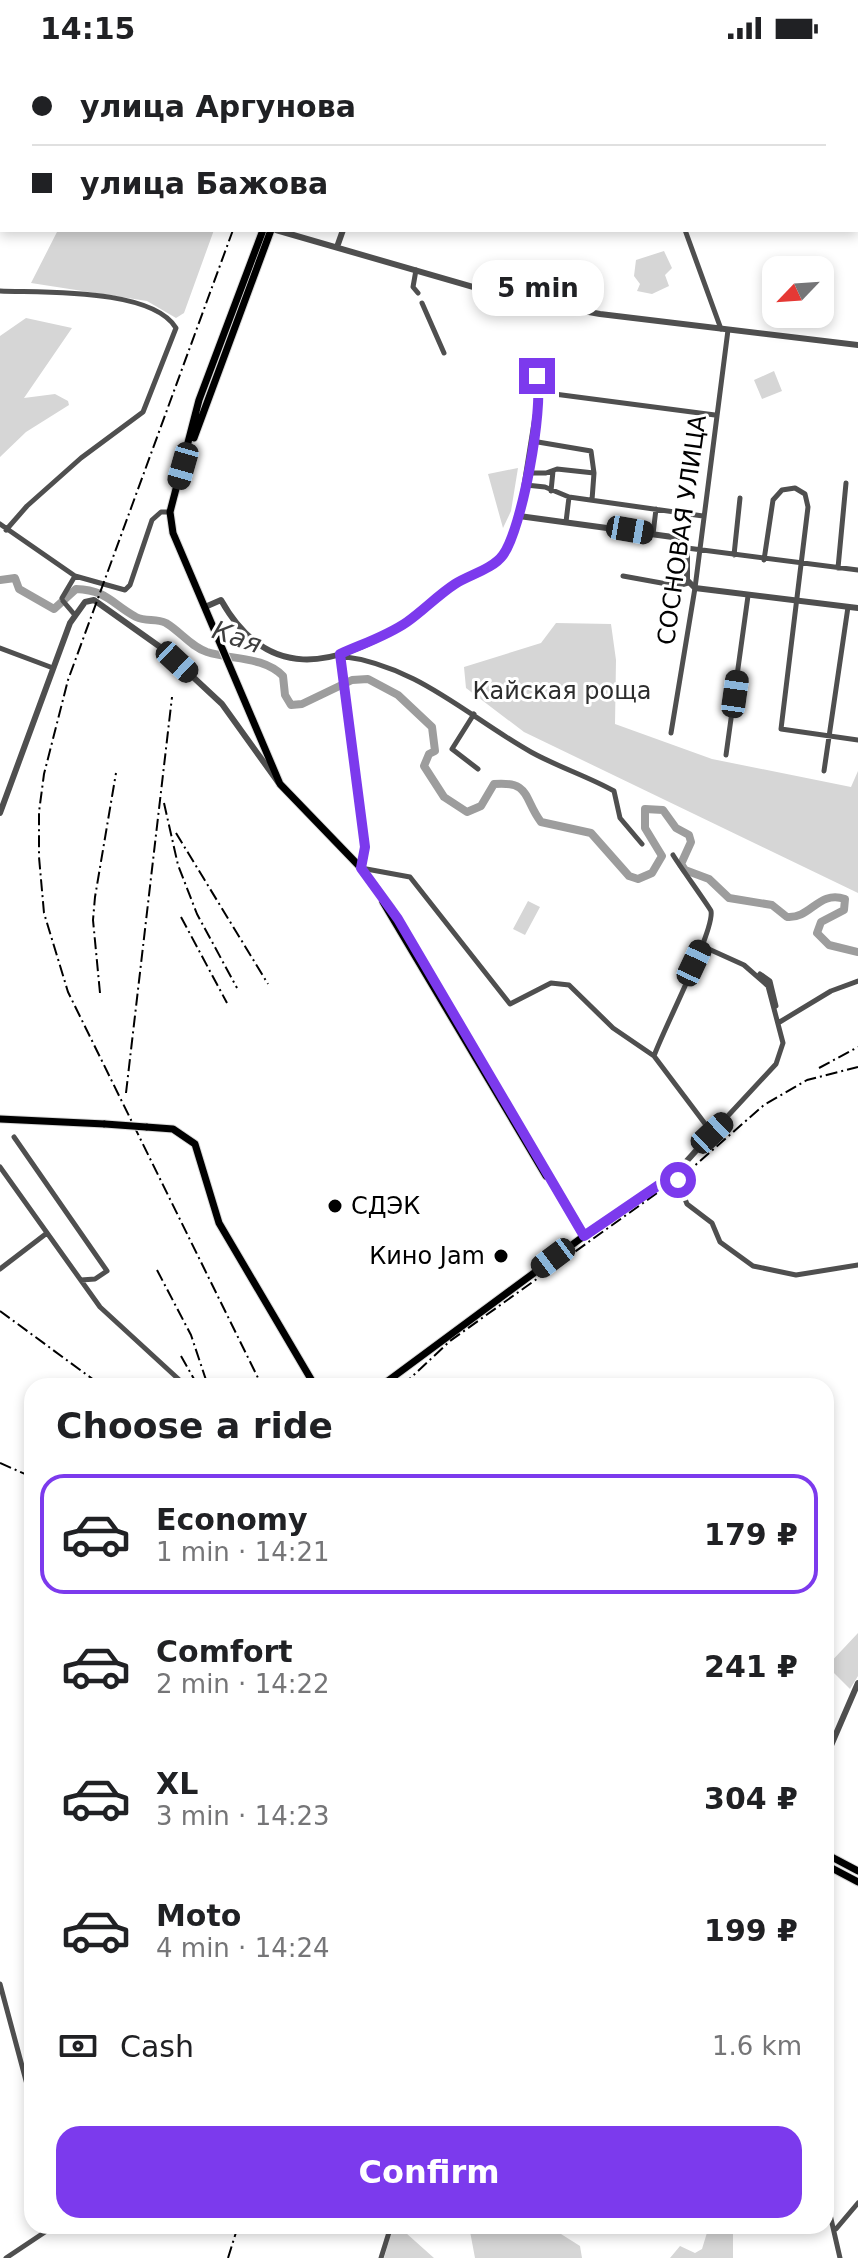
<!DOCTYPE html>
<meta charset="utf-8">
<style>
body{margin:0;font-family:"DejaVu Sans",sans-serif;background:#f6f6f6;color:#202124;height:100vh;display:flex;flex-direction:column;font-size:30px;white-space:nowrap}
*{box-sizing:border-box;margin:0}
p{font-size:26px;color:#757577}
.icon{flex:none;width:44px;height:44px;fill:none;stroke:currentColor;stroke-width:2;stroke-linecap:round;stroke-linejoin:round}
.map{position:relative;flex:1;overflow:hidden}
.side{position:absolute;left:24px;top:1322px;width:810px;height:856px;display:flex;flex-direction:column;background:#fff;border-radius:24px;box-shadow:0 4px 12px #0003}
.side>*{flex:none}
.hud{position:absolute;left:0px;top:0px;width:858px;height:176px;box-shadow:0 4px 12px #0003;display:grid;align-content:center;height:176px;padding:0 32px;background:#fff}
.needle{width:52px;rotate:245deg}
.controls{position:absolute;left:762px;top:200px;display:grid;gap:16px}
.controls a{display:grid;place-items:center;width:72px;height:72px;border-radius:16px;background:#fff;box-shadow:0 4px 12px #0003;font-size:40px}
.end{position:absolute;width:36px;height:36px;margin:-18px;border:10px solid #7c3aed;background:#fff;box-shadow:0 0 0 4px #fff}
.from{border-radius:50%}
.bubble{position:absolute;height:56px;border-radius:24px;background:#fff;box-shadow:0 4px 12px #0003;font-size:26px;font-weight:700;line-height:56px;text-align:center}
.car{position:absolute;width:24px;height:48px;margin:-24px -12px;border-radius:10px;box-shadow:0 0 6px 2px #0007;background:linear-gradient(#222 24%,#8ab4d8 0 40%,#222 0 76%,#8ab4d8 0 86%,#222 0)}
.hud b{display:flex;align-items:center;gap:28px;height:76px;font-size:30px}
.hud b+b{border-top:2px solid #e0e0e0}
.hud i{width:20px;height:20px;background:#202124}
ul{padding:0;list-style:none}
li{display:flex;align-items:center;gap:24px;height:120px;margin:0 16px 12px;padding:0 16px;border:4px solid transparent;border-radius:24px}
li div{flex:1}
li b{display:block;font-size:30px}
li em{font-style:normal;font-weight:700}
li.on{border-color:#7c3aed}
li>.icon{width:72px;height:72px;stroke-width:1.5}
h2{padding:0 32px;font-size:36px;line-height:96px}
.pay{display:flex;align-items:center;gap:20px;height:88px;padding:0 32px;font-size:30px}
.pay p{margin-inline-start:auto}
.button{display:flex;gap:16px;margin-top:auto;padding:16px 32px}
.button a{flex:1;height:92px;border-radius:24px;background:#7c3aed;color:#fff;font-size:32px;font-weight:700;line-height:92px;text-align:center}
.status{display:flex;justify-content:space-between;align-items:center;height:56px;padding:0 40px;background:#fff;direction:ltr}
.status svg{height:22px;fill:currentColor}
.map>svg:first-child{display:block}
.green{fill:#d6d6d6}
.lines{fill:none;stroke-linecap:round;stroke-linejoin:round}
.river{stroke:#9d9d9d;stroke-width:8}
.primary-casing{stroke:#dbdbdb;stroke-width:9}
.minor{stroke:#4f4f4f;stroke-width:5}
.tertiary{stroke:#4f4f4f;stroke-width:6}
.primary{stroke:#000;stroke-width:7}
.rail{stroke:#000;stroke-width:2;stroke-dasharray:12 4 2 4;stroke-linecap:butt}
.primary-bridge-casing{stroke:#dbdbdb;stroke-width:9;stroke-linecap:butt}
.primary-bridge{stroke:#000;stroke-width:7}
.route{stroke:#7c3aed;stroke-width:10}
.poi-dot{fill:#000;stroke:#fff;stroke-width:3}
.labels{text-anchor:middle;stroke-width:6;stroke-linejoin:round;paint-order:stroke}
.street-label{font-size:24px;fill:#000;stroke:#fff}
.park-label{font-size:24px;fill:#2d2d2d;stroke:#fff}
.poi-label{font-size:24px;fill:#000;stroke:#fff;text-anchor:start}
.water-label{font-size:26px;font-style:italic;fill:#3e3e3e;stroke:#fff}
</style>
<div class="status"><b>14:15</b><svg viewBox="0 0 49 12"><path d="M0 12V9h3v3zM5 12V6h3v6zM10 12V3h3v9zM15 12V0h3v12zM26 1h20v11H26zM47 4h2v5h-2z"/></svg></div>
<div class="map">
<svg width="858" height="2202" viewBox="0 0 858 2202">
<rect width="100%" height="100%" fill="#fff"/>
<!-- green -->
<path class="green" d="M58,174H214L184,257L176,262L147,245L31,227Z
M664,195L672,212L665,219L669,230L652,238L637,235L640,228L634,220L636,204Z
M555,217L566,239L525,232Z
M26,262L72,272L24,342L55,338L68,345L69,349L26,376L0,401V280Z
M774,315L782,335L762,343L754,324Z
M518,412L511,455L503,472L488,418Z
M556,567L611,568L616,604L615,668L712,703L851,731L858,715V837L524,676L466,632L464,611L541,587Z
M528,845L540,851L525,879L513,873Z
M858,1577V1620L850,1633L827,1610Z
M469,2170H562L561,2178L580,2190L582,2202H475Z
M709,2170H733V2202H670L680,2190L695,2197L702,2193Z
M406,2177L434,2202H384L391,2178Z"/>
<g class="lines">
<!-- river -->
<path class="river" d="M0,524L15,522L19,533L54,553L76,533C107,534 112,548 136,561C146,566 156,562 166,567C181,576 190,590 207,596C232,604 263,600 283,620L285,639L291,649L302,648L352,624L368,623L398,639L432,671L435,695L429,698L424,710L444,741L467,756L481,750L494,728C531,725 523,742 541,766L591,777L629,820L638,823L652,817L662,800L645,772V753L663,754L676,772L689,779L691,786L681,808L685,814L709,823L729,842L772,849L787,861C811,863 818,834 845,843L844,854L821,866L817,877L829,889L858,896"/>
<defs>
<path id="primary" d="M325,2L326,0
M333,2V0
M263,174L199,344L170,456L173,477L280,728L361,812L391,852L584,1180L381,1330
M194,382L271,174
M383,846L546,1120
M0,1063L105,1068
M146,1071L173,1073L195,1088L219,1167L315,1330
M826,1798L858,1815
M826,1809L858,1826"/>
</defs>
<!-- primary casing -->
<use href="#primary" class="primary-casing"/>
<!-- minor -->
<path class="minor" d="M107,0L114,2
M0,4L4,0
M685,174L721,273
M416,214L413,231L418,237
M0,235C43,237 152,232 176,272L143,356L81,402L27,450L6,474
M422,247L444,297
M539,336L715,359
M532,385L591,395L594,417L592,444
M528,417H546L557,413L594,417
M526,429L545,431L569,441L703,460
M551,435L553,415
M519,460L539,336L532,307
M566,466L569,441
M0,468L75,520L125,534L130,529L152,464L161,456H170
M653,478L656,453
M687,492L858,514
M734,499L740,442
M764,504L773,444L782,434L795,432L805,438L808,451L781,673L858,684
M838,512L846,427
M623,520L678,530L688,527
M62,542L75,520
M63,545L74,558
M0,592L53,612
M340,598L365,791L361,812L410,821L510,948L551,927L569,929L613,972L654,1000L712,1077L776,1008L783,987L768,930L744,909L702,890
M340,600C417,609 467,660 531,696C558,711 587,720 614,735L620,762L642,788
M474,658L452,693L478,713
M671,677L695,532L728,274
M726,699L748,540
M824,715L848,551
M760,918L770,925L776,950
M778,967L831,935L858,925
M654,1000C663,974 715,874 711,855C710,852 679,809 673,799
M14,1081L107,1215L95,1223L81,1224
M0,1111L100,1251L186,1330
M675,1118L687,1148L712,1167L720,1186L753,1210L796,1219L858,1209
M0,1213L47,1177
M0,1928L32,2047
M826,2141L840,2202
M836,2173L858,2147
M6,2202L54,2170
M381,2202L391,2170"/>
<!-- tertiary -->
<path class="tertiary" d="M856,33H858
M276,174L511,242L600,258L858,289
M337,191L343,174
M205,551L221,544C267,626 333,612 403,569C420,558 434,542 451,531C466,520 486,515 499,504C511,494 511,473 519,460L680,482L687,492V524L695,532L858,552
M0,757L70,567L85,546L94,544L163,593L222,648L278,726
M584,1180L675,1118L712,1077
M826,1701L858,1627"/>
<!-- primary -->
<use href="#primary" class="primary"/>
<!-- rail -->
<path class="rail" d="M292,2L293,0
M233,174L68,624L44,718L39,756V801L44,857L68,936L262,1330
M164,747L178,809L197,858L237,932
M176,777L268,928
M181,861L227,947
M100,937L93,864L95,841L116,717
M819,1012L858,991
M126,1037L172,641
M157,1214L191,1279L208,1330
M0,1255L102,1330
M181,1300L198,1330
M402,1330L450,1285L692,1112L764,1049L807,1024L858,1011
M0,1407L32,1421
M228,2202L238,2170"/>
<defs>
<path id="primary-bridge" d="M105,1068L146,1071"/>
</defs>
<!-- primary-bridge casing -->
<use href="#primary-bridge" class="primary-bridge-casing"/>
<!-- primary-bridge -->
<use href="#primary-bridge" class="primary-bridge"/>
</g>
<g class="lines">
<!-- route -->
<path class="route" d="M537,320C544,352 522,473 503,499C493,513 469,519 455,528C438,539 424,554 407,566C387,580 362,588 340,598L365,791L361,812L398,863L584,1180L675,1118L678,1124"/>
</g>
<!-- markers -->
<g class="poi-dot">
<circle cx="335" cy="1150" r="8"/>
<circle cx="501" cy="1200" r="8"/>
</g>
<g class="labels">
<!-- street labels -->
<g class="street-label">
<text transform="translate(682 474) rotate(-82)" y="8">СОСНОВАЯ УЛИЦА</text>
</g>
<!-- park labels -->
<g class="park-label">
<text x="562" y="643">Кайская роща</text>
</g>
<!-- poi labels -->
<g class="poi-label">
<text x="351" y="1158">СДЭК</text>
<text x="485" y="1208" text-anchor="end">Кино Jam</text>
</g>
<!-- water labels -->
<g class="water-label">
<text transform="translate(237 581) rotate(19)" y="9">Кая</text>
</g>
</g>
</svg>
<div class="controls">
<a><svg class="needle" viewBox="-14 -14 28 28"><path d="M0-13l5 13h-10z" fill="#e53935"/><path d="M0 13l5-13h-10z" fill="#757577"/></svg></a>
</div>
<i class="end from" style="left:678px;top:1124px"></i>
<i class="end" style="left:537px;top:320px"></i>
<div class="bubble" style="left:472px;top:204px;width:132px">5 min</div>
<i class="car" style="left:183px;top:410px;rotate:196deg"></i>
<i class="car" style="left:630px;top:474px;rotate:100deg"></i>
<i class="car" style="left:177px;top:606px;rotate:133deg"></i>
<i class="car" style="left:735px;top:638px;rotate:8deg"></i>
<i class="car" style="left:694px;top:907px;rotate:25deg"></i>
<i class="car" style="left:712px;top:1077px;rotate:47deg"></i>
<i class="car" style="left:553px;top:1202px;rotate:233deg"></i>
<div class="hud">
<b><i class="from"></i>улица Аргунова</b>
<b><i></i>улица Бажова</b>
</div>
<section class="side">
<h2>Choose a ride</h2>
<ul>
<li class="on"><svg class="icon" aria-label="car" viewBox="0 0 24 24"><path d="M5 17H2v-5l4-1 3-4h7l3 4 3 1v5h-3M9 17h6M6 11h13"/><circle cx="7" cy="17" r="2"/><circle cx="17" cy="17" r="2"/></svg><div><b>Economy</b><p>1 min · 14:21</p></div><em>179 ₽</em></li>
<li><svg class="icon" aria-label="car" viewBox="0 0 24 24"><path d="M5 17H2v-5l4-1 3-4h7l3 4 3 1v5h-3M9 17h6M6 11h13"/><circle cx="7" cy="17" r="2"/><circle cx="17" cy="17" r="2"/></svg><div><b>Comfort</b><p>2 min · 14:22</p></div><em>241 ₽</em></li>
<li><svg class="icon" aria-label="car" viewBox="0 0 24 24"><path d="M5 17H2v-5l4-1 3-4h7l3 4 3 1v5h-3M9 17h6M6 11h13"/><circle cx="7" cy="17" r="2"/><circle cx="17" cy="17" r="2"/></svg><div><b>XL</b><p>3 min · 14:23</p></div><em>304 ₽</em></li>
<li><svg class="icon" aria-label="car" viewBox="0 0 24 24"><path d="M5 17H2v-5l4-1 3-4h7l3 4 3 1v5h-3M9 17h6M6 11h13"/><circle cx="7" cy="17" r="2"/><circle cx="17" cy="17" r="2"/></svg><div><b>Moto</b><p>4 min · 14:24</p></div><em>199 ₽</em></li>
</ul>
<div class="pay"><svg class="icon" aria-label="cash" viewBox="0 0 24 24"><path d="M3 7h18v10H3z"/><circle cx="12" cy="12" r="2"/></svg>Cash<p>1.6 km</p></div>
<div class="button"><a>Confirm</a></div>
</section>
</div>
